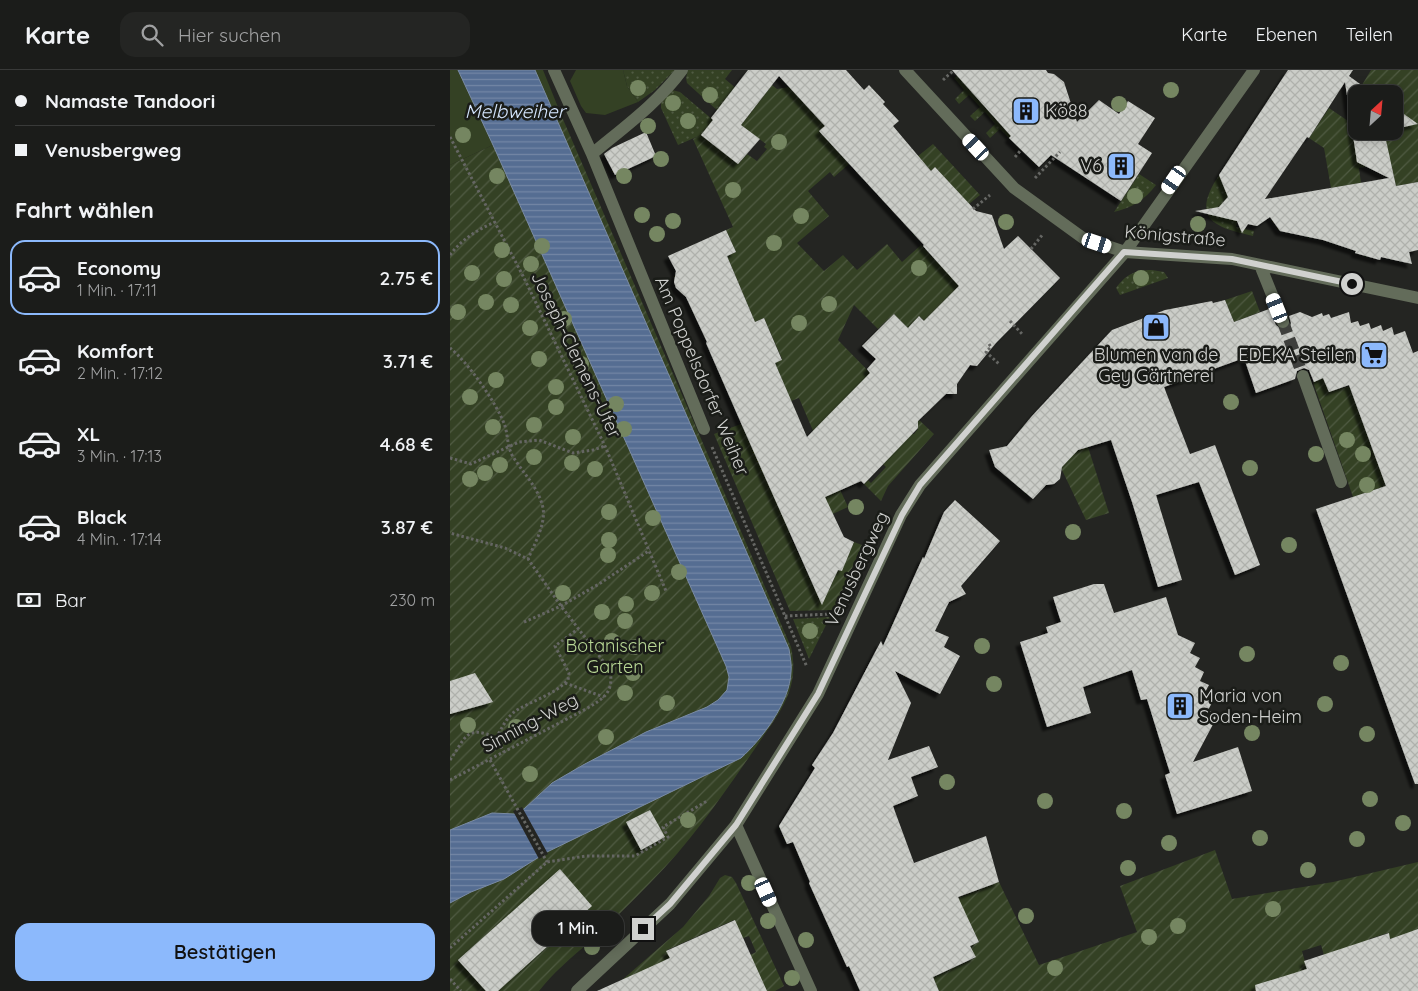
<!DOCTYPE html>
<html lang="de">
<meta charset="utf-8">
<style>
body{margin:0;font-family:Quicksand,sans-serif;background:#242523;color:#f1f3f6;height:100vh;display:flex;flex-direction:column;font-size:19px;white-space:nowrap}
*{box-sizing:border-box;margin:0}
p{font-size:16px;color:#a0a1a2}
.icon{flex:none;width:28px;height:28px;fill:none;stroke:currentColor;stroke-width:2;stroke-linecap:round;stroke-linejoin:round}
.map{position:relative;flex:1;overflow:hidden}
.panel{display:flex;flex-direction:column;background:#1b1c1a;width:450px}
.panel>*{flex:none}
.guide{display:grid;align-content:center;height:110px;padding:0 15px;background:#1b1c1a}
.needle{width:32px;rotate:26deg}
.controls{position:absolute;left:898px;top:15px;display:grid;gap:10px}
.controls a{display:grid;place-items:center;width:55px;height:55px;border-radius:10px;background:#1b1c1a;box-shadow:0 2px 12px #0003,0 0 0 1px #393a39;font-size:25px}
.end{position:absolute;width:22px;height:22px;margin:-11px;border:6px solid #d0d1cf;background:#111;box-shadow:0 0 0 2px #111}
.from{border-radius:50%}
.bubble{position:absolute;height:35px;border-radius:15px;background:#1b1c1a;box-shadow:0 2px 12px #0003,0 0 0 1px #393a39;font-size:16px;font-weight:600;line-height:35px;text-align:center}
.car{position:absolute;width:15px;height:30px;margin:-15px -8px;border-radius:6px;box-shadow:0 0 4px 1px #0007;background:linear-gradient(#fff 24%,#345 0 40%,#fff 0 76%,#345 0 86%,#fff 0)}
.guide b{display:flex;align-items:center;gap:18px;height:48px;font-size:19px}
.guide b+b{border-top:1px solid #393a39}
.guide i{width:12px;height:12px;background:#f1f3f6}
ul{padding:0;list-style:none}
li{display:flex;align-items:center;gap:15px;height:75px;margin:0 10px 8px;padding:0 5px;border:2px solid transparent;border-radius:15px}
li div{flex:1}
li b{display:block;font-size:19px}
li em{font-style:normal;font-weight:600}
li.current{border-color:#8cb9fc}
li>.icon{width:45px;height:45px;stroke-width:1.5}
h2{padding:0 15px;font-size:22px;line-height:60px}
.pay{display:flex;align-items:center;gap:12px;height:55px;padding:0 15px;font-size:19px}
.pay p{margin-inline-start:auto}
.action{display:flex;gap:10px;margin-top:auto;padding:10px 15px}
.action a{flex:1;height:58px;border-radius:15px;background:#8cb9fc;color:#111;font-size:20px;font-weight:600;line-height:58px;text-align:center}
header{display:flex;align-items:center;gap:30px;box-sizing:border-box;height:70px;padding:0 25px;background:#1b1c1a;border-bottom:1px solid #393a39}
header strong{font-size:24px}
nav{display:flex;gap:28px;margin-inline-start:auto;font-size:18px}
.search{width:350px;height:45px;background:#242523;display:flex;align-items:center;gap:12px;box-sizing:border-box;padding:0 18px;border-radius:15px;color:#a0a1a2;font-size:19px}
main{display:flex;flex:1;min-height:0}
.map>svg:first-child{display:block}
.grass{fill:url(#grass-dots)}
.park{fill:#344124}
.garden{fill:url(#garden-furrows)}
.water{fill:url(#water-rules);stroke:#7a8ba4}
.pier{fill:#242522}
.building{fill:url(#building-cross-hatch);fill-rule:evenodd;filter:url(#shadow)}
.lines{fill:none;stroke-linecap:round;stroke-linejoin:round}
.minor-tunnel{stroke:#3e3f3c;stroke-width:12;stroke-dasharray:12 6;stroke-linecap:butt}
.path{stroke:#656663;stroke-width:3;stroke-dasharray:2.5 2.5;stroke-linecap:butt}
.minor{stroke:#636c5a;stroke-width:12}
.tree{fill:#758661}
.route{stroke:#d0d1cf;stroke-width:6}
.labels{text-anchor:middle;stroke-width:5;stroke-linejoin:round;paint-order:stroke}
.poi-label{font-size:18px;fill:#d0d1cf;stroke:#1a1c18;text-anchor:start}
.street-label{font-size:18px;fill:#d0d1cf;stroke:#1a1c18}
.park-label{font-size:18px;fill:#b7d694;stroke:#1a1c18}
.water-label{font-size:19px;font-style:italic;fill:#d5e6fe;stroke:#1a1c18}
</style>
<header>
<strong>Karte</strong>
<div class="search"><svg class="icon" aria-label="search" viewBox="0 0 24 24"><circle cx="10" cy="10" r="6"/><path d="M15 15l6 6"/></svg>Hier suchen</div>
<nav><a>Karte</a><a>Ebenen</a><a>Teilen</a></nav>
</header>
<main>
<section class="panel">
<div class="guide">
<b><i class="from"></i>Namaste Tandoori</b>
<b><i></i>Venusbergweg</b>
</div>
<h2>Fahrt wählen</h2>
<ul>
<li class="current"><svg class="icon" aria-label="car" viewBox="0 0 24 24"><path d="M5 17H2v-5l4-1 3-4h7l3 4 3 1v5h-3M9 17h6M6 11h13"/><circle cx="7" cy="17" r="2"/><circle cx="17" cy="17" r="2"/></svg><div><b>Economy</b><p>1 Min. · 17:11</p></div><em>2.75 €</em></li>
<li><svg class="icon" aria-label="car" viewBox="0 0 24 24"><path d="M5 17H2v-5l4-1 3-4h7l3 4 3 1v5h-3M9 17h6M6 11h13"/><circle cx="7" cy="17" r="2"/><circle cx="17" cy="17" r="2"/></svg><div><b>Komfort</b><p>2 Min. · 17:12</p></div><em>3.71 €</em></li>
<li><svg class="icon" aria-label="car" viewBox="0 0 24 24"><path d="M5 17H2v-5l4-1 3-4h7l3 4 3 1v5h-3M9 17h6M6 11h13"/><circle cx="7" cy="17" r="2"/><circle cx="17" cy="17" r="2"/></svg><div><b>XL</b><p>3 Min. · 17:13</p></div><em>4.68 €</em></li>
<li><svg class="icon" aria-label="car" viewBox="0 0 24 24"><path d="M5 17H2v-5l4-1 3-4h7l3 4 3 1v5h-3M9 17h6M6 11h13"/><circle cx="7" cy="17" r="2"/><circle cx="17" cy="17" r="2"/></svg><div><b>Black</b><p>4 Min. · 17:14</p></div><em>3.87 €</em></li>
</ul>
<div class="pay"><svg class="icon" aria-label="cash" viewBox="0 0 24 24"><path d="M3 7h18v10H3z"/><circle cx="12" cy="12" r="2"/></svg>Bar<p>230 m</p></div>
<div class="action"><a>Bestätigen</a></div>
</section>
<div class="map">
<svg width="968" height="921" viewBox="0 0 968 921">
<defs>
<pattern id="grass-dots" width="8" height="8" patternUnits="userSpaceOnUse" patternTransform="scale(1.25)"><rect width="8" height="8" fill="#344124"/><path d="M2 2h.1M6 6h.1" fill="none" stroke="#505b43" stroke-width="1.8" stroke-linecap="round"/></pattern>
<pattern id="garden-furrows" width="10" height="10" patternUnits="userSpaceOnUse" patternTransform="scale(1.25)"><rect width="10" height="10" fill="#344124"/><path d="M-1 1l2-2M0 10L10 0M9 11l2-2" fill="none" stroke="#505b43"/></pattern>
<pattern id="water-rules" width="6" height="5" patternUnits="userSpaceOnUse" patternTransform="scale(1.25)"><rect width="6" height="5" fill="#556d92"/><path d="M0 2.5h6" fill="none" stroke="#7487a5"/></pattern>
<pattern id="building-cross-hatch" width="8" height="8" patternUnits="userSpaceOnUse" patternTransform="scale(1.25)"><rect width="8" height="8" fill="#cbcdc8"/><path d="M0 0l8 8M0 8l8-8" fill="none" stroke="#afb1ac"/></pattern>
<filter id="shadow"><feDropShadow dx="-4.5" dy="4.5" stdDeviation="1" flood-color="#0009"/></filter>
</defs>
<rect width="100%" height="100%" fill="#242522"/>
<!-- grass -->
<path class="grass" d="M173,0H225L205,20L188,32L177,16Z
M238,0H282L275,9L287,19L269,42L237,13L236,8Z
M513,0L511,10L561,66L559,68L550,59L540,68L536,63L545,54L535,42L525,51L520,46L530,37L519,25L509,34L505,29L514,20L504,8Z
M222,20L230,22L263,50L251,65L228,75L211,38V33Z
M689,104L706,115C695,130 681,138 664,142Z
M769,105L778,127L773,132L778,142L784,143L787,151L786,157L804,161L803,166C762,157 741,148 769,105Z
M702,200L714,202L718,208L670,225L666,218C676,204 686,200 702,200Z
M380,547L359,589L343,549Z"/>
<!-- park -->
<path class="park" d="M0,0H93L112,47L43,75L0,95Z
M126,0H173L177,16L188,32L155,45L136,43L131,36L120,11Z"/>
<!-- garden -->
<path class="garden" d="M921,0H968V112L946,116L941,93L909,98L911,113L881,118L874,78L859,68L879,38L901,53L903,67L931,61H944V24H924L912,15Z
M322,15L327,19L339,17L375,56L369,61L399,94L384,107L380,102L358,121L379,146L347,173L374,201L393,185L407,200L437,174L452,192L471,175L487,192L537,211L482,258L469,246L458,258L444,244L428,259L404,235L388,270L428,311L367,370L349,328L341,331L325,293L332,289L314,248L305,252L277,186L286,182L276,160L283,157L243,69L251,65L288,94L297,84L307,91L317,79L314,77L316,74L291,55Z
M112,47L341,577C351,622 327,645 304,680C272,726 241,772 201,812C181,833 160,853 138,873C121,888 103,903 89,921H0V95L43,75Z
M483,74L530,125L519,134L485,97L481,101L468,86Z
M802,221L810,242L784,252L775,230Z
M873,308L879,322L899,316L936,416L903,427L863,312Z
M469,350L484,364L438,416L431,431L414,414L418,410L421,413L436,397L433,394L458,364H464L468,359L467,352Z
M291,354L302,378L370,376L398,437L339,464L365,520H379L388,500L391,501L404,472L412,475L384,540L340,541L264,364Z
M638,377L659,443L636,450L611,398L626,381Z
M765,780L782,829L883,812L968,792V860L940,869L938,863L919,869V871L876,892L871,875L852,881L857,899L806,921H489L483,907L525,888L520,876L529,872L518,849L456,848L549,812L589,895L687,862L670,816Z
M275,805L282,807L286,813L334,916L325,921H304L300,885L306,882L299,866L293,868L284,850L217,880L220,888L174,921L164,917L233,857L259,826L270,808Z"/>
<!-- water -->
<path class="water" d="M8,0H85L339,579C340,587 342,595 341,602C340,632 312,669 291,688L97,782L54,809L21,822L0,833V760L42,743L65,744L74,739L102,713L133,695L196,662L257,637L268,630L277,620L279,607L276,596L43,75Z"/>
<!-- pier -->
<path class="pier" d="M72,737L98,784L89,789L63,741Z"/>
<!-- building -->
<path class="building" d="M298,0H396L414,20L419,15L435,32L433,34L449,51L443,56L481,101L485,97L526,141L542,145L554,179L568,166L610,208L546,273L527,296L520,295L507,314V324H496L468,351V358L414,414L411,411L375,427L394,467L404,472L392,501L388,500L372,535L291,353L256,273L257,272L236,227L226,218L224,212L226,201L218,186L276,160L286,182L277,186L305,252L314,248L332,290L325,293L357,367L420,303L417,299L426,289L412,276L444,244L458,258L469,246L474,251L509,216L473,176L474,175L369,61L375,56L329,6L291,55L310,69L288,94L251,65L263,50L261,48Z
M502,0H596L598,3L604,4L614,12L627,52L649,30L669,44L678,31L705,48L688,74L702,83L671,131L601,85L589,97L559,68L561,66Z
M838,0H903L899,6L924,24H906V61H934L946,116L968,112V180L959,182L962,194L931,187L930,190L905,183L906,181L873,170L830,161L820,147L807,156L798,154L792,163L787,151L745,141L769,137L778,127L769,105ZM895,12L907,92L939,108L815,129L857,67L859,68Z
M944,37L968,54L944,59Z
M196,62L206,86L165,105L154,84L162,78Z
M775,230L784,252L819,239L826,255L832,260L840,257L841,253L839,246L850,242L862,247L872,243L873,246L879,244L881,248L899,242L901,253L908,251L910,256L919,253L921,259L931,255L933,261L942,257L944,265L955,261L963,283L968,281V714H965L866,439L936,416L899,315L879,322L873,308L864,312L859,300L854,298L847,301L845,309L806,323L794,288L714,317L740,384L765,375L810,495L785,505L749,412L706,425L732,510L708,517L682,432L661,370L628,380L612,397L610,409L604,414L596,415L583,429L545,397L539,380L557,376L582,346L662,260L715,240L762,231L763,233Z
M505,430L550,471L511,516L516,524L499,532L485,561L499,567L494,577L510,586L490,624L445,601L461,633L438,690L479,676L488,697L461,707L468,726L443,736L464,793L536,766L549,812L508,827L529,872L520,876L526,887L483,907L489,921H410L399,896L397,897L359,813L360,812L343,772L337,774L329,756L365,698L362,695L383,663L431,571L433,576L473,487L474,489L494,442Z
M644,514H654L664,543L716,527L728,565L745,573L740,583L750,588L745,597L754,602L750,611L759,615L753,626L763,631L758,640L768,645L743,692L788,677L802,721L727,744L715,705L720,703L697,629L691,630L682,600L633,617L641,643L597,657L570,572L598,563L596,557L611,552L603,527Z
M25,603L43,632L0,644V611Z
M200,740L215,767L191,780L176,752Z
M110,799L142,836L48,921H36L8,890Z
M285,850L317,921H147L220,888L216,881Z
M968,859V921H806L805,915L857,899L854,891L939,863L940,869Z"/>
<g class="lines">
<!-- minor-tunnel -->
<path class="minor-tunnel" d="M833,252L853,306"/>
<!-- path -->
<path class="path" d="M493,10L504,0
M0,67L73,206L155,376L216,521
M565,87L571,80
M585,108L610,82
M523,139L540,125
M581,179L593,164
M0,185C12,169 27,160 45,152
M560,251L573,265
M539,274L541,277L536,282L549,294
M0,278C17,291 48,335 55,356C58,366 57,375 62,385C72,402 89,418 93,438C96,454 84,475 78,489L55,478L0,463
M262,377L357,597
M0,388L21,394L69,372L89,370L123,383L143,380L155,376
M335,546L382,544
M74,552L111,536L149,514L200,480
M115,613L154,627
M46,668C52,658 57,646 67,640C84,630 105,624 118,610L119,603L105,576L128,559
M0,690C15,670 15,653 46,668L54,682
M40,690L97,792
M0,710L136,639C154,628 164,623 160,600L111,536L78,489
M0,878L97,792L136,786H185L218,767L213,757L257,731
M0,909L11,921"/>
<!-- minor -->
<path class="minor" d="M104,0L142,84L254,359
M455,0L564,118L633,168L675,182L782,189L968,228
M142,84C173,58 208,33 232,0
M810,195L833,252
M853,306L891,412
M286,755L361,921
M127,921L220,834L286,755L368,624L451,445L470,415L675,182L804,0"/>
</g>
<!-- trees -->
<g class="tree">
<circle cx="188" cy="18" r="8"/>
<circle cx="721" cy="20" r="8"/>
<circle cx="260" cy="25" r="8"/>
<circle cx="223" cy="33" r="8"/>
<circle cx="669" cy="34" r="8"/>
<circle cx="238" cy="51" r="8"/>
<circle cx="198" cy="56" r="8"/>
<circle cx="13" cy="65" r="8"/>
<circle cx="329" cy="72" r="8"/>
<circle cx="211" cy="89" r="8"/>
<circle cx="47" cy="106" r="8"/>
<circle cx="174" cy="106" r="8"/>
<circle cx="283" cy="120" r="8"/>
<circle cx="685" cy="126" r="8"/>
<circle cx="192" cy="145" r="8"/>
<circle cx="351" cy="146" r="8"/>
<circle cx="223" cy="151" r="8"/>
<circle cx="556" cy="152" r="8"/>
<circle cx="748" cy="154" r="8"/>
<circle cx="207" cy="164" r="8"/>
<circle cx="324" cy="173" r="8"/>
<circle cx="92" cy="176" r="8"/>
<circle cx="52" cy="180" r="8"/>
<circle cx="81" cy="194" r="8"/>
<circle cx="469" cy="198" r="8"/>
<circle cx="22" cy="203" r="8"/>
<circle cx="691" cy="208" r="8"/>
<circle cx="54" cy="209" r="8"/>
<circle cx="36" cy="232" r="8"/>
<circle cx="379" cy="234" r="8"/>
<circle cx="61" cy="235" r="8"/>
<circle cx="8" cy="242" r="8"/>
<circle cx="114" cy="249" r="8"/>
<circle cx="349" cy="253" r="8"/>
<circle cx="80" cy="258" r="8"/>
<circle cx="89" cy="289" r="8"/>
<circle cx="131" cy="294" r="8"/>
<circle cx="46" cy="310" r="8"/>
<circle cx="106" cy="317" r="8"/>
<circle cx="20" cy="327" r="8"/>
<circle cx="781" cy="332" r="8"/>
<circle cx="166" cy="334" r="8"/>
<circle cx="106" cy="337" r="8"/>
<circle cx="84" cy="355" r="8"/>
<circle cx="43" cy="357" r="8"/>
<circle cx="174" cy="359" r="8"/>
<circle cx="123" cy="367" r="8"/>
<circle cx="897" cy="370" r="8"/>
<circle cx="866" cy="384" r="8"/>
<circle cx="913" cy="384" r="8"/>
<circle cx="84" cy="387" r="8"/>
<circle cx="122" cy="393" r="8"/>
<circle cx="50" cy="395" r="8"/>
<circle cx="800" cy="398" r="8"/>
<circle cx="145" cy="399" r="8"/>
<circle cx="35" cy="403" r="8"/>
<circle cx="20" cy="409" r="8"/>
<circle cx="917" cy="415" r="8"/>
<circle cx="406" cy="437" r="8"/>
<circle cx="159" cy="442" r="8"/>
<circle cx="203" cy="448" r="8"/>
<circle cx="623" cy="462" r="8"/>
<circle cx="159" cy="470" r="8"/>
<circle cx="839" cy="475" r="8"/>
<circle cx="158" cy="485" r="8"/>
<circle cx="229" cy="502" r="8"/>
<circle cx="113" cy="523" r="8"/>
<circle cx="202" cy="523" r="8"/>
<circle cx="176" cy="534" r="8"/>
<circle cx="152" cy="542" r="8"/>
<circle cx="175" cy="551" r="8"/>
<circle cx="360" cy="561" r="8"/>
<circle cx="162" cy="571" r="8"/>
<circle cx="532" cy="576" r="8"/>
<circle cx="184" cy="577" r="8"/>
<circle cx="797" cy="584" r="8"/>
<circle cx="891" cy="593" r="8"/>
<circle cx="183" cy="603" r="8"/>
<circle cx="544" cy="614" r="8"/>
<circle cx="175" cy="623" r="8"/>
<circle cx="217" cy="633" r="8"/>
<circle cx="875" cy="634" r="8"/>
<circle cx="18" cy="655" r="8"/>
<circle cx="66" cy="657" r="8"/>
<circle cx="802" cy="663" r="8"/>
<circle cx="917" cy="664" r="8"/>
<circle cx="156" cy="667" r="8"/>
<circle cx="80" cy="704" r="8"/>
<circle cx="497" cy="712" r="8"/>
<circle cx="920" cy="729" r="8"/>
<circle cx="595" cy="731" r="8"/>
<circle cx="674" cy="741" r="8"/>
<circle cx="238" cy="750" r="8"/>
<circle cx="953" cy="753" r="8"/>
<circle cx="810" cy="768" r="8"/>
<circle cx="907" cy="769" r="8"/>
<circle cx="719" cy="773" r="8"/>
<circle cx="678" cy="798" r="8"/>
<circle cx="858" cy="800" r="8"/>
<circle cx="299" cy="813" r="8"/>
<circle cx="823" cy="839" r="8"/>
<circle cx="576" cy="846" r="8"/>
<circle cx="318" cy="851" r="8"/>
<circle cx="728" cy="856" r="8"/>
<circle cx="699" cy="867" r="8"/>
<circle cx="356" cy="870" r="8"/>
<circle cx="142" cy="877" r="8"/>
<circle cx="605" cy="898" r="8"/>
<circle cx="342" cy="908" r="8"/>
</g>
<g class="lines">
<!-- route -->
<path class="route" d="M193,859L220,834L286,755L368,624L452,445L470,415L674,182L782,189L902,214"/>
</g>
<!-- icons -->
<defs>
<symbol id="building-square" viewBox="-11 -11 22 22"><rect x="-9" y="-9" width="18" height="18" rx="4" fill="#8cb9fc" stroke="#1a1c18"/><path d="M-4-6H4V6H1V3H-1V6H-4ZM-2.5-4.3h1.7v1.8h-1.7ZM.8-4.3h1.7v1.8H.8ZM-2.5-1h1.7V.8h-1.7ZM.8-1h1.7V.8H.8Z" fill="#111"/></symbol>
<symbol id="shop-square" viewBox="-11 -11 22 22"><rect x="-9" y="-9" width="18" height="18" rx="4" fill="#8cb9fc" stroke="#1a1c18"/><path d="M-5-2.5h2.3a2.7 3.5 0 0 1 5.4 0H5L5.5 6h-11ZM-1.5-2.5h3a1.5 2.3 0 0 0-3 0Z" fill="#111"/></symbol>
<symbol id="supermarket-square" viewBox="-11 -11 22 22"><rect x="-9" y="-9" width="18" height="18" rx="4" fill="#8cb9fc" stroke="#1a1c18"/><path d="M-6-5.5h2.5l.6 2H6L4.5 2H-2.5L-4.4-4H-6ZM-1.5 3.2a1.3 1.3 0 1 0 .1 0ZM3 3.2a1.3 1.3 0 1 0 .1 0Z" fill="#111"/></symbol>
</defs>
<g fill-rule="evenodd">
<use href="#building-square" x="560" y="25" width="32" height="32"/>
<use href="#building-square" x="655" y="80" width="32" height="32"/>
<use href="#shop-square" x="690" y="241" width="32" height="32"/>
<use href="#supermarket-square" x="908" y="269" width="32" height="32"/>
<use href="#building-square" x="714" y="620" width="32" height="32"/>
</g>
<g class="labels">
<!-- poi labels -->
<g class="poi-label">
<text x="595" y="47">Kö88</text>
<text x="652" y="102" text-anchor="end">V6</text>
<text x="706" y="291" text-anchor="middle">Blumen van de<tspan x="706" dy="21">Gey Gärtnerei</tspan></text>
<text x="905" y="291" text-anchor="end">EDEKA Steilen</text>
<text x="749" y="632">Maria von<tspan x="749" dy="21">Soden-Heim</tspan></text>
</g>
<!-- street labels -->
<g class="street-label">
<text transform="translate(725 166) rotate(5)" y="6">Königstraße</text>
<text transform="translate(126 285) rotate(64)" y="6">Joseph-Clemens-Ufer</text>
<text transform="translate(252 306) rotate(67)" y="6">Am Poppelsdorfer Weiher</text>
<text transform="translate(407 499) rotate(-65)" y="6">Venusbergweg</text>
<text transform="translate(80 653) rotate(-28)" y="6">Sinning-Weg</text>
</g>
<!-- park labels -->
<g class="park-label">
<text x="165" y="582">Botanischer<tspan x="165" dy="21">Garten</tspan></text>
</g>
<!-- water labels -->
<g class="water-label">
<text x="65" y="48">Melbweiher</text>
</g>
</g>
</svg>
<div class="controls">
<a><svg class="needle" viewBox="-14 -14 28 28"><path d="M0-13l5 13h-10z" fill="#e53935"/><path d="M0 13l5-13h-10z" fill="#a0a1a2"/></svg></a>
</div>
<i class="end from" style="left:902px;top:214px"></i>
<i class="end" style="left:193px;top:859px"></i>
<div class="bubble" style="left:82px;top:841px;width:92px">1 Min.</div>
<i class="car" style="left:526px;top:77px;rotate:317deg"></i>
<i class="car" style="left:724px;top:110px;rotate:215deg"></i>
<i class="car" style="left:647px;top:173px;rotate:108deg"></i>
<i class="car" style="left:827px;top:238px;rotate:338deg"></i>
<i class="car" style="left:316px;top:822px;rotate:156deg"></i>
</div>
</main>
